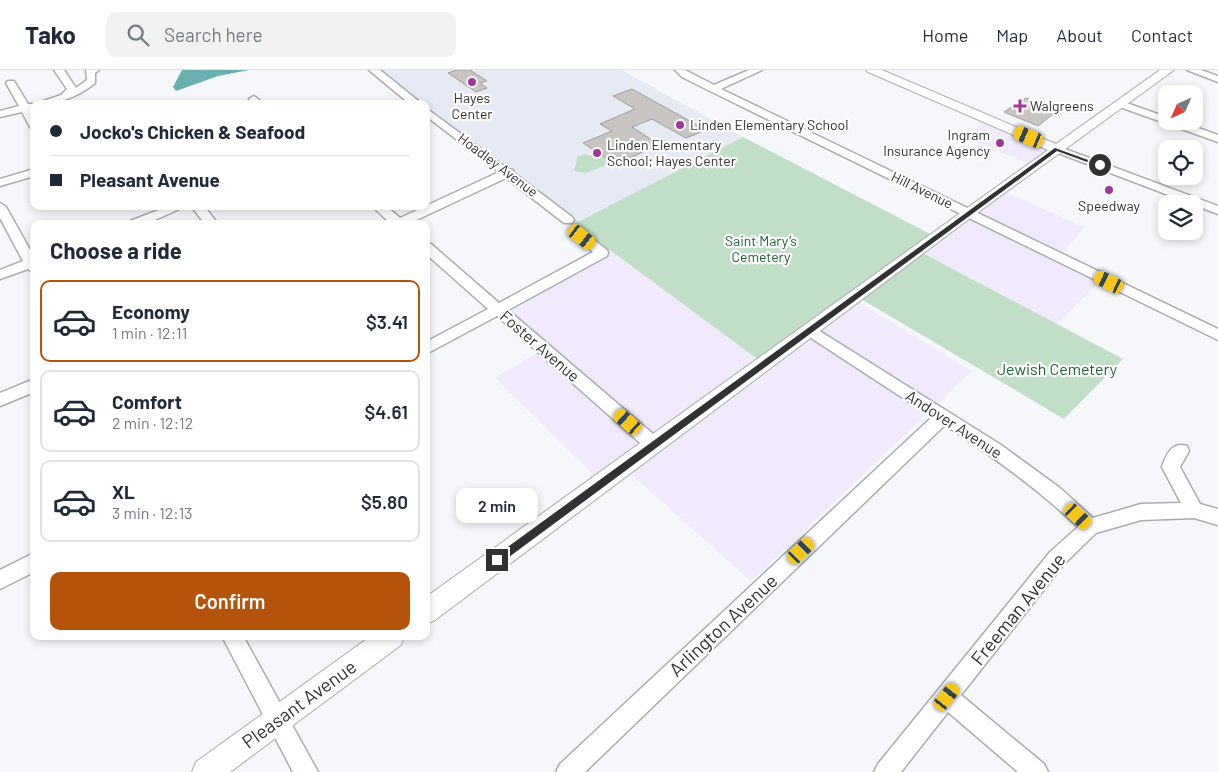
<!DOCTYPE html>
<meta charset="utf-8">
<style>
body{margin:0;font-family:Barlow,sans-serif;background:#f2f2f3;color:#1f2937;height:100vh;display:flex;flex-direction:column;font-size:19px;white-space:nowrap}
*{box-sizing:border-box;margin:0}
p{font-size:16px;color:#747a83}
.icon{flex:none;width:28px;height:28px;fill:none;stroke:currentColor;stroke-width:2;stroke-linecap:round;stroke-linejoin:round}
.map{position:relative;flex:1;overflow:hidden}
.side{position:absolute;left:30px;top:150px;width:400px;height:420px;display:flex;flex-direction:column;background:#fff;border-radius:10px;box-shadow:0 2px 8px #0003}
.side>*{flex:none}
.hud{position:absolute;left:30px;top:30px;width:400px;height:110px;border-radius:10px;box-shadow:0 2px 8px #0003;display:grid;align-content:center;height:110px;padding:0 20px;background:#fff}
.needle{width:32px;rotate:225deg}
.buttons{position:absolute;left:1158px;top:15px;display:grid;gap:10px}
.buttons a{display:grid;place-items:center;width:45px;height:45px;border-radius:10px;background:#fff;box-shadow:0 2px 8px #0003;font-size:25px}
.end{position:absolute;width:22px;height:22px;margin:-11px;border:6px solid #313133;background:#fff;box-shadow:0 0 0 2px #fff}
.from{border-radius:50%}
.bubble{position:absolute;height:35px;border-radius:10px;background:#fff;box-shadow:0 2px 8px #0003;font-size:16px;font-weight:600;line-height:35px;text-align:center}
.car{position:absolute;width:15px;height:30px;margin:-15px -8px;border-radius:6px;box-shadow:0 0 4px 1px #0007;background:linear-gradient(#f5c518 24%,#345 0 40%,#f5c518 0 76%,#345 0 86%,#f5c518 0)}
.hud b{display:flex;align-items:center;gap:18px;height:48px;font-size:19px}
.hud b+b{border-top:1px solid #e0e1e3}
.hud i{width:12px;height:12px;background:#1f2937}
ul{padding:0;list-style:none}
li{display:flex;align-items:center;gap:15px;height:82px;margin:0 10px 8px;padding:0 10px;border:2px solid #e0e1e3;border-radius:10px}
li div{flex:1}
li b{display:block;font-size:19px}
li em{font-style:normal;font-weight:600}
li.selected{border-color:#b45309}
li>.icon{width:45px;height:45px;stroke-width:1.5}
h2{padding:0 20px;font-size:22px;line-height:60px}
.action{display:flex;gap:10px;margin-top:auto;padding:10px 20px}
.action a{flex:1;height:58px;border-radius:10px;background:#b45309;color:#fff;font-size:20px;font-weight:600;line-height:58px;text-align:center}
header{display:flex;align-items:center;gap:30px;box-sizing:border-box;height:70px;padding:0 25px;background:#fff;border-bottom:1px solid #e0e1e3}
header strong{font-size:24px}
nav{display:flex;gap:28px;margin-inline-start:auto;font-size:18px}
.search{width:350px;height:45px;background:#f2f2f3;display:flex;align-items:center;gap:12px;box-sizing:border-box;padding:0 18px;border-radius:10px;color:#747a83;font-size:19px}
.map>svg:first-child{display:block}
.commercial{fill:#f0eafc}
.built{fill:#e6eaf5}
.green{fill:#c1dfc7}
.water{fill:#6ab0b1}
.building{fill:#c8c5c3;stroke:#a09d9a}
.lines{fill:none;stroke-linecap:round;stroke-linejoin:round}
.minor-casing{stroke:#abacaf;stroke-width:3}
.major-casing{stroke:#abacaf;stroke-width:2}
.minor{fill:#fff;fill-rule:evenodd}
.major{fill:#fff;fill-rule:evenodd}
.route{fill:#313133}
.poi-dot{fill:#a13799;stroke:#fff;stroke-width:2}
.labels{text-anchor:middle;stroke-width:4.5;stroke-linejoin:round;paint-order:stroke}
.far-poi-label{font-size:14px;fill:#313133;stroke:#fff;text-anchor:start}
.far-street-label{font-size:14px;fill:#313133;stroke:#fff}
.far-park-label{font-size:14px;fill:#1d6235;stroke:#fff}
.street-label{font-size:16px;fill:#313133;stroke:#fff}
.park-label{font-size:16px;fill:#1d6235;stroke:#fff}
.near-street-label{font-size:19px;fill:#313133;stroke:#fff}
</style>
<header>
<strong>Tako</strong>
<div class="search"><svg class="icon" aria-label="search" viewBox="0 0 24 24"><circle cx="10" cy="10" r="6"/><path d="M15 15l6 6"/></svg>Search here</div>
<nav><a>Home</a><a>Map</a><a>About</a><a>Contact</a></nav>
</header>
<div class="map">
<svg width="1218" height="702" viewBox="0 0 1218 702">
<rect width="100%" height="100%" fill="#f6f7fb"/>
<!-- commercial -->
<path class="commercial" d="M989,50L1057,79L1034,96L964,67Z
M1006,122L1084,157L1057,190L1099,211L1058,255L924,183Z
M610,180L771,299L858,232L972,301L751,511L614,389L595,406L495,308L545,278L502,241Z"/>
<!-- built -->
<path class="built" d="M374,0H622L743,67L572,155L509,102L426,41V34H417Z"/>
<!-- green -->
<path class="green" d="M743,67L936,167L919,181L1123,289L1064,349L856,226L764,294L610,180L604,181L572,155Z
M597,82L613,92L586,103L574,101L578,86L585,84L589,86Z"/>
<!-- water -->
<path class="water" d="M182,0H249L218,6L176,21L173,17Z"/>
<!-- building -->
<path class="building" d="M457,0H470L487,11L480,13L487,18L476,22L448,3Z
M632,19L706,60L686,68L652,49L632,57L658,74L617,95L583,73L612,61L600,54L635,39L613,26Z
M1026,28L1058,40L1038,56L1004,42Z"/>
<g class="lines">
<defs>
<path id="minor" d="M54,0H64L76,18L87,10L86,0H99L95,3V13C77,28 57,34 34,34V39H31L34,45V58L30,57L22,42L0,47V41L19,36L6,13L8,11H14L28,34H35L61,25L67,19Z
M369,0H380L422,34H410Z
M675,0H685L714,15L749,0H762L721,19L1218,259V270L710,21L682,7Z
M1187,0H1201L1218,6V12Z
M254,26L264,34H253L249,29Z
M1121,31L1166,47V51H1179L1218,65V72L1117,36V32Z
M426,38L508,99L513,100L514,103L572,147L574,150L572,153H564L506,108L408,154H391L372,136H386L400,148L499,102L426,46Z
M1057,76L1218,136V144L1053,81L1052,79Z
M34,99V106L0,116V109Z
M0,133L6,137L34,187V203L28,199L0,209V200L23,191L0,148Z
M169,136H186L146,154H128L130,151Z
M191,136H204L218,154H205Z
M582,163L586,164L607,180L608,183L607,186L508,240L660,370L662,375L660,380L654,382L648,380L497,246L426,284V272L488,239L426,184V173L431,174L499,233L593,182L576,167Z
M810,255L1001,375L1060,418L1093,448L1141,434L1181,433L1162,397C1166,385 1172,371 1187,376L1189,381L1180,397L1200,434L1218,439V455L1194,448L1141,450L1096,463L1064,494L961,625L1044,694L1048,702H1018L948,642L901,702H874L878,694L1050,482L1078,457C1037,418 992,386 945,355L585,702H556L560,694L932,347L805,264L803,260L805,256Z
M34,309V322L0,336V323Z
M34,483V502L0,519V500Z
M222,566H243L318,702H293Z"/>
<path id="major" d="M866,0H882L1056,74L1160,0H1174L973,146L435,550L426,554V527L1048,80L868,2Z
M371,566H404L401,575L230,702H192L196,692Z"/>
</defs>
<!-- minor casing -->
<use href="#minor" class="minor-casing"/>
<!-- major casing -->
<use href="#major" class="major-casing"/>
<!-- minor -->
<use href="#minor" class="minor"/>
<!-- major -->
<use href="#major" class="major"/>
</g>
<!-- route -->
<path class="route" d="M1055,78L1102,95L1098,96L1057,81L501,493H494V487Z"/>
<!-- markers -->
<g class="poi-dot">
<circle cx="472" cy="12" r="5"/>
<path d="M1017.5 28.5h5v5h5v5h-5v5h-5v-5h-5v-5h5z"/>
<circle cx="680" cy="55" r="5"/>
<circle cx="1000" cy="73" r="5"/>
<circle cx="597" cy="83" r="5"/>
<circle cx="1109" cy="120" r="5"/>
</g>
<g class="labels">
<!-- far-poi labels -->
<g class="far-poi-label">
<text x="472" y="33" text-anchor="middle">Hayes<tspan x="472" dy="16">Center</tspan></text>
<text x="1030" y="41">Walgreens</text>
<text x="690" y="60">Linden Elementary School</text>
<text x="990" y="70" text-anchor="end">Ingram<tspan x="990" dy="16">Insurance Agency</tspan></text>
<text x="607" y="80">Linden Elementary<tspan x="607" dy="16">School; Hayes Center</tspan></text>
<text x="1109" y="141" text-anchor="middle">Speedway</text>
</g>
<!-- far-street labels -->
<g class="far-street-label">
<text transform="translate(498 95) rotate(37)" y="5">Hoadley Avenue</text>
<text transform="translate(922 120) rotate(26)" y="5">Hill Avenue</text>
</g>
<!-- far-park labels -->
<g class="far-park-label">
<text x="761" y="176">Saint Mary’s<tspan x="761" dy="16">Cemetery</tspan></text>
</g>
<!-- street labels -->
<g class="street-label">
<text transform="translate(540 276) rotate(41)" y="6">Foster Avenue</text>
<text transform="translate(954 354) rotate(33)" y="6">Andover Avenue</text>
</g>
<!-- park labels -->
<g class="park-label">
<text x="1057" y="305">Jewish Cemetery</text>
</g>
<!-- near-street labels -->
<g class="near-street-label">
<text transform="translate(1018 539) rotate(-51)" y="7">Freeman Avenue</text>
<text transform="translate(723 555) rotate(-43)" y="7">Arlington Avenue</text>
<text transform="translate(299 634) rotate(-36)" y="7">Pleasant Avenue</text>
</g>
</g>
</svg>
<div class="buttons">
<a><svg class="needle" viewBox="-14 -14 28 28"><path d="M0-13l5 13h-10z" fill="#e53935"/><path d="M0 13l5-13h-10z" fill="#747a83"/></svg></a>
<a><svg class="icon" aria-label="locate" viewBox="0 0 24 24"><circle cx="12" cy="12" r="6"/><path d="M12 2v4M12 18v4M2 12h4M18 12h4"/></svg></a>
<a><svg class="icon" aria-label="layers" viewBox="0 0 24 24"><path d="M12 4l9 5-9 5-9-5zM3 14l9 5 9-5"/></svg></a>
</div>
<i class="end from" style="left:1100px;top:95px"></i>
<i class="end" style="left:497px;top:490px"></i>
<div class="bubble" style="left:456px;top:418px;width:82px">2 min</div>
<i class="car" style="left:1029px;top:67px;rotate:293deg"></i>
<i class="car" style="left:582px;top:167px;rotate:128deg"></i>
<i class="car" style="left:1109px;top:212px;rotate:296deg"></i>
<i class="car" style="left:628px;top:352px;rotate:311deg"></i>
<i class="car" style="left:1078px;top:446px;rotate:133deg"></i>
<i class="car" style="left:801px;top:481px;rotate:46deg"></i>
<i class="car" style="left:947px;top:627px;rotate:39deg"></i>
<div class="hud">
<b><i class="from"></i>Jocko's Chicken &amp; Seafood</b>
<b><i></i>Pleasant Avenue</b>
</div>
<section class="side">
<h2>Choose a ride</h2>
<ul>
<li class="selected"><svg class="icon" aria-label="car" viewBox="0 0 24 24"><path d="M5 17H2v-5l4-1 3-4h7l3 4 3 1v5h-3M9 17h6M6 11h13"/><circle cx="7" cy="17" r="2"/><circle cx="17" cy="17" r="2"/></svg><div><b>Economy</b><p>1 min · 12:11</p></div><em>$3.41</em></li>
<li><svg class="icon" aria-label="car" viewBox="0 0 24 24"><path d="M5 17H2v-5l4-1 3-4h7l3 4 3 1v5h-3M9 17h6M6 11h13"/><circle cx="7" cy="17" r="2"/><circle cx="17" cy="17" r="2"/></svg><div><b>Comfort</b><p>2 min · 12:12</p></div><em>$4.61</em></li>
<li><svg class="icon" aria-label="car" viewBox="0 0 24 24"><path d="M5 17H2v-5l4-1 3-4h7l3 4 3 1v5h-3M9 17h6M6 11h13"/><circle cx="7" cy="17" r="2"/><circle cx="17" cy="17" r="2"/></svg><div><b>XL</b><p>3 min · 12:13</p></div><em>$5.80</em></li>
</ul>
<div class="action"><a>Confirm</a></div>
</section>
</div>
